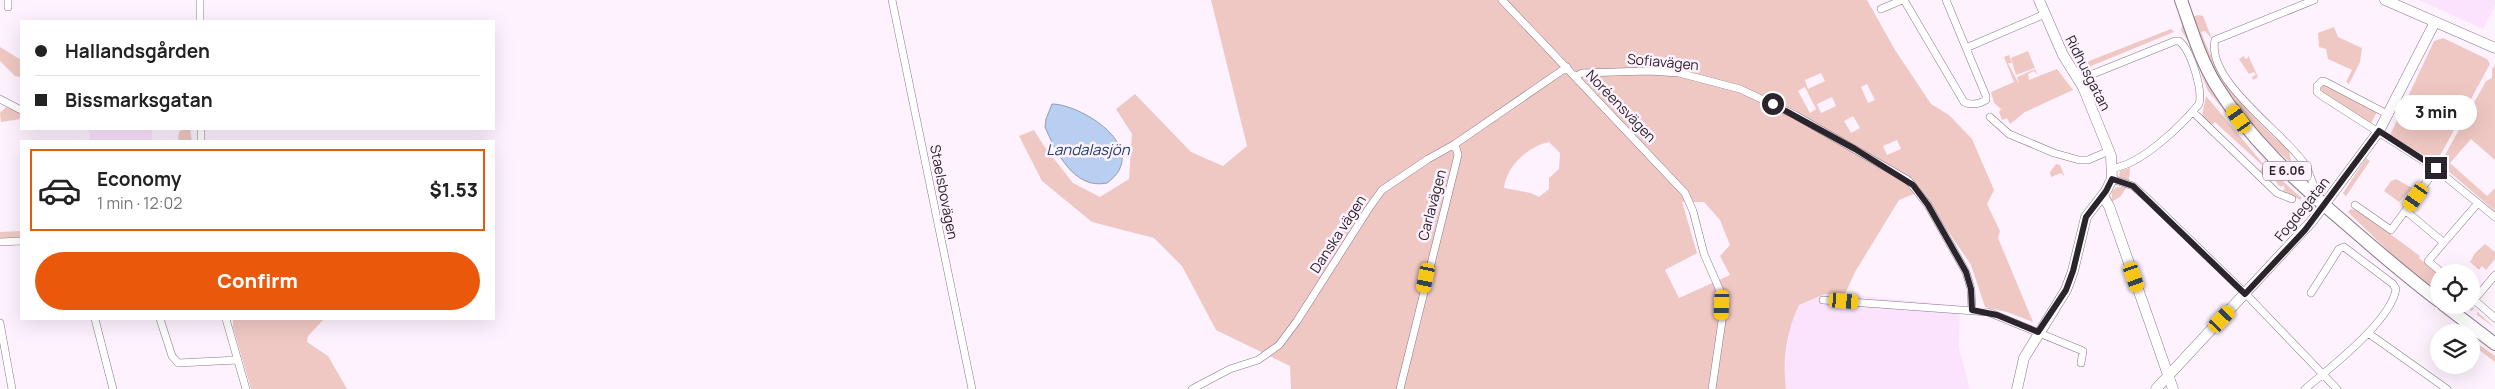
<!DOCTYPE html>
<meta charset="utf-8">
<style>
body{margin:0;font-family:Manrope,sans-serif;background:#f2f2f2;color:#222;height:100vh;display:flex;flex-direction:column;font-size:19px;white-space:nowrap}
*{box-sizing:border-box;margin:0}
p{font-size:16px;color:#767676}
.icon{flex:none;width:28px;height:28px;fill:none;stroke:currentColor;stroke-width:2;stroke-linecap:round;stroke-linejoin:round}
.map{position:relative;flex:1;overflow:hidden}
.details{position:absolute;left:20px;top:140px;width:475px;height:180px;display:flex;flex-direction:column;background:#fff;border-radius:0px;box-shadow:0 5px 20px #0002}
.details>*{flex:none}
.guide{position:absolute;left:20px;top:20px;width:475px;height:110px;border-radius:0px;box-shadow:0 5px 20px #0002;display:grid;align-content:center;height:110px;padding:0 15px;background:#fff}
.tools{position:absolute;left:2430px;top:264px;display:grid;gap:10px}
.tools a{display:grid;place-items:center;width:50px;height:50px;border-radius:50%;background:#fff;box-shadow:0 5px 20px #0002;font-size:25px}
.end{position:absolute;width:22px;height:22px;margin:-11px;border:6px solid #2b242c;background:#fff;box-shadow:0 0 0 2px #fff}
.from{border-radius:50%}
.bubble{position:absolute;height:35px;border-radius:18px;background:#fff;box-shadow:0 5px 20px #0002;font-size:16px;font-weight:800;line-height:35px;text-align:center}
.car{position:absolute;width:15px;height:30px;margin:-15px -8px;border-radius:6px;box-shadow:0 0 4px 1px #0007;background:linear-gradient(#f5c518 24%,#345 0 40%,#f5c518 0 76%,#345 0 86%,#f5c518 0)}
.guide b{display:flex;align-items:center;gap:18px;height:48px;font-size:19px}
.guide b+b{border-top:1px solid #e0e0e0}
.guide i{width:12px;height:12px;background:#222}
ul{padding:9px 0 0;list-style:none}
li{display:flex;align-items:center;gap:15px;height:82px;margin:0 10px 8px;padding:0 5px;border:2px solid transparent;border-radius:0px}
li div{flex:1}
li b{display:block;font-size:19px}
li em{font-style:normal;font-weight:800}
li.on{border-color:#ea580c}
li>.icon{width:45px;height:45px;stroke-width:1.5}
.cta{display:flex;gap:10px;margin-top:auto;padding:10px 15px}
.cta a{flex:1;height:58px;border-radius:30px;background:#ea580c;color:#fff;font-size:20px;font-weight:800;line-height:58px;text-align:center}
.map>svg:first-child{display:block}
.built{fill:#fbe3fe}
.green{fill:#f0c8c3;fill-rule:evenodd}
.water{fill:#b8cff2;stroke:#8e9cb7}
.lines{fill:none;stroke-linecap:round;stroke-linejoin:round}
.street-casing{stroke:#88778a;stroke-width:8}
.secondary-casing{stroke:#88778a;stroke-width:11}
.highway-casing{stroke:#88778a;stroke-width:14}
.street{stroke:#fff;stroke-width:7}
.secondary{stroke:#fff;stroke-width:10}
.highway{stroke:#fff;stroke-width:12}
.route{stroke:#2b242c;stroke-width:6}
.labels{text-anchor:middle;stroke-width:5;stroke-linejoin:round;paint-order:stroke}
.shield{fill:#fdf2fe;stroke:#6a626b;stroke-width:1}
.shield-label{font-size:12px;font-weight:bold;fill:#2b242c}
.street-label{font-size:14px;fill:#2b242c;stroke:#fdf2fe}
.water-label{font-size:15px;font-style:italic;fill:#223f6c;stroke:#fdf2fe}
</style>
<div class="map">
<svg width="2495" height="389" viewBox="0 0 2495 389">
<rect width="100%" height="100%" fill="#fdf2fe"/>
<!-- built -->
<path class="built" d="M2419,0H2495V6L2483,29Z
M89,129H152V141H90Z
M1825,294H1845L1960,306L1959,348L1970,389H1786L1784,376L1790,323L1799,305Z"/>
<!-- green -->
<path class="green" d="M1211,0H1867L1895,50L1931,104L1949,115L1972,139L1994,190L1987,204L2000,231L1998,238L2033,322L2007,312L1985,307L1971,265L1921,191L1899,200L1855,272L1845,294H1825L1799,305C1787,329 1782,361 1786,389H1291L1290,366L1216,330L1182,266L1154,238L1092,222L1042,181L1019,136L1034,130L1044,146L1073,183L1100,197L1129,179L1132,134L1116,109L1135,94L1191,152L1223,166L1247,146ZM1821,73L1825,81L1808,89L1805,80ZM1867,84L1875,100L1868,103L1861,87ZM1805,87L1816,109L1810,113L1798,91ZM1832,97L1836,106L1821,113L1817,104ZM1853,116L1860,128L1851,133L1844,121ZM1897,140L1901,149L1887,155L1883,146ZM1549,142L1560,153L1559,169L1549,178V189L1539,197L1531,193L1504,188C1506,167 1528,146 1549,142ZM1682,202H1704L1720,220L1730,245L1720,256L1730,275L1679,298L1665,270L1697,253Z
M2198,15L2203,16L2212,39L2205,31L2201,32C2218,79 2250,118 2289,150L2291,161L2296,163L2300,162L2307,175C2278,156 2233,106 2216,76C2206,58 2200,37 2193,18L2195,19L2193,17Z
M2183,21C2215,79 2249,157 2302,198L2300,200L2283,190L2285,188L2283,185L2281,187L2278,185L2267,162L2208,91L2189,43L2181,30Z
M2334,27L2338,37L2362,48L2360,62L2349,84L2346,82L2352,70L2328,59L2326,49L2319,47L2318,33Z
M2171,29L2174,32L2091,66L2092,71L2088,72L2086,66L2089,61Z
M2443,38L2487,59L2490,64L2436,163L2390,135L2434,41Z
M0,47L21,60V77L15,76L0,61Z
M2028,51L2035,68L2016,75L2011,58Z
M2009,55L2012,63H2008L2019,84L2017,77L2035,69L2038,75L2034,71L2028,74L2029,80L2057,69L2073,90L2025,112L2010,124L2007,118L2002,120L1999,112L2001,109L1994,103L1991,92L2014,82L2004,57Z
M2248,55L2258,77L2253,80L2252,77L2256,75L2254,72L2249,74L2239,59L2244,56L2245,59L2248,58Z
M2495,65V160L2471,139L2450,163L2487,196L2495,188V211L2440,164L2486,81L2492,78V69Z
M2325,84L2377,112L2370,125L2322,94L2320,89Z
M2206,96L2265,166L2270,180L2260,171L2263,166L2215,122L2211,126L2202,116Z
M6,107L21,113V119L1,122L0,113Z
M184,129H190L192,141H178L179,132Z
M2366,158L2370,161L2346,196L2343,193L2345,190Z
M2056,164L2060,165L2065,177L2061,173L2051,177L2050,172Z
M2130,168L2129,181L2119,177L2120,171Z
M2396,179L2412,188L2399,202L2384,191L2391,181Z
M2117,187H2127L2120,197L2111,202L2112,191Z
M2351,209L2359,211L2420,256L2419,258L2439,275V295L2407,269L2353,217L2348,212Z
M21,231V237L0,238V232Z
M2485,244L2495,252V259L2486,270L2482,266L2479,270L2470,262L2475,253Z
M2471,303V306L2495,328L2477,315V311L2474,309L2471,311L2464,305Z
M324,319L308,336L307,342L328,356L347,389H251L233,327V319Z
M2477,343L2495,356V362L2478,349Z"/>
<!-- water -->
<path class="water" d="M1052,104C1077,104 1134,137 1120,168C1118,174 1112,179 1107,183C1074,190 1056,152 1045,127L1046,119Z"/>
<g class="lines">
<defs>
<path id="street" d="M8,0V7
M200,0V21
M892,0L972,389
M1502,0L1685,193L1693,211L1704,254L1721,293L1722,321L1712,389
M1904,0L1964,102C1972,106 1979,104 1986,100V96L1946,0
M2314,0L2215,40C2206,81 2283,132 2304,163C2311,173 2311,185 2319,194
M1881,9L1902,0
M1966,48L2045,14
M1575,77L1582,73L1649,71L1679,73L1740,89L1795,115L1908,180L1928,205L1966,272L1971,289L1972,310
M2078,80L2175,41H2179C2191,50 2203,90 2199,104C2182,125 2141,165 2113,168
M0,99L21,110
M2193,112L2277,193L2292,199
M2389,115L2326,82L2322,81L2317,86V92L2322,96L2436,169L2495,217
M1990,117L2009,134L2054,153L2079,160H2088L2109,151
M201,129V141
M2112,179L2133,186L2147,198L2242,290L2337,389
M2355,205L2391,230L2436,169
M2406,211L2443,242
M0,242L21,241
M2441,272L2428,261L2478,203
M2472,298L2495,318
M1823,300L1988,312L2083,351L2081,363
M2474,300L2495,275
M95,319L113,389
M160,319L172,356L178,363L238,360
M226,319L246,389
M0,323L12,389
M2368,333L2447,389
M1192,389L1230,369L1258,360L1279,345L1297,321L1369,208L1382,190L1428,159L1455,144L1567,67
M1400,389L1458,155L1455,144
M2305,389C2330,368 2391,321 2396,289L2393,284L2344,247L2339,249L2311,293"/>
<path id="secondary" d="M2385,0L2495,48
M2103,196L2109,206L2173,389
M2017,389L2024,358L2066,290L2073,271L2086,217L2106,191L2112,179L2111,156L2083,87L2063,55L2039,0
M2156,389L2312,221L2379,131L2435,22"/>
<path id="highway" d="M2181,0C2191,28 2200,59 2216,85C2249,139 2297,182 2345,223C2376,250 2406,276 2439,301
M2444,305L2495,344"/>
</defs>
<!-- street casing -->
<use href="#street" class="street-casing"/>
<!-- secondary casing -->
<use href="#secondary" class="secondary-casing"/>
<!-- highway casing -->
<use href="#highway" class="highway-casing"/>
<!-- street -->
<use href="#street" class="street"/>
<!-- secondary -->
<use href="#secondary" class="secondary"/>
<!-- highway -->
<use href="#highway" class="highway"/>
</g>
<g class="lines">
<!-- route -->
<path class="route" d="M1773,104L1855,149L1913,185L1928,205L1966,272L1971,289L1972,310L1997,315L2038,332L2066,290L2073,271L2086,217L2106,191L2112,179L2133,186L2245,294L2305,230L2379,131L2436,168"/>
</g>
<g class="labels">
<!-- shield labels -->
<rect class="shield" x="2263" y="161.5" width="48" height="19" rx="4"/>
<g class="shield-label">
<text x="2287" y="175">E 6.06</text>
</g>
<!-- street labels -->
<g class="street-label">
<text transform="translate(1663 62) rotate(5)" y="5">Sofiavägen</text>
<text transform="translate(2088 73) rotate(63)" y="5">Ridhusgatan</text>
<text transform="translate(1621 106) rotate(46)" y="5">Noréensvägen</text>
<text transform="translate(944 192) rotate(79)" y="5">Staelsbovägen</text>
<text transform="translate(1432 205) rotate(-75)" y="5">Carlavägen</text>
<text transform="translate(2302 209) rotate(-51)" y="5">Fogdegatan</text>
<text transform="translate(1338 234) rotate(-57)" y="5">Danska vägen</text>
</g>
<!-- water labels -->
<g class="water-label">
<text x="1088" y="155">Landalasjön</text>
</g>
</g>
</svg>
<div class="tools">
<a><svg class="icon" aria-label="locate" viewBox="0 0 24 24"><circle cx="12" cy="12" r="6"/><path d="M12 2v4M12 18v4M2 12h4M18 12h4"/></svg></a>
<a><svg class="icon" aria-label="layers" viewBox="0 0 24 24"><path d="M12 4l9 5-9 5-9-5zM3 14l9 5 9-5"/></svg></a>
</div>
<i class="end from" style="left:1773px;top:104px"></i>
<i class="end" style="left:2436px;top:168px"></i>
<div class="bubble" style="left:2395px;top:95px;width:82px">3 min</div>
<i class="car" style="left:2239px;top:119px;rotate:325deg"></i>
<i class="car" style="left:2416px;top:197px;rotate:215deg"></i>
<i class="car" style="left:2134px;top:277px;rotate:161deg"></i>
<i class="car" style="left:1426px;top:278px;rotate:192deg"></i>
<i class="car" style="left:1844px;top:301px;rotate:94deg"></i>
<i class="car" style="left:1722px;top:305px;rotate:182deg"></i>
<i class="car" style="left:2222px;top:319px;rotate:43deg"></i>
<div class="guide">
<b><i class="from"></i>Hallandsgården</b>
<b><i></i>Bissmarksgatan</b>
</div>
<section class="details">
<ul>
<li class="on"><svg class="icon" aria-label="car" viewBox="0 0 24 24"><path d="M5 17H2v-5l4-1 3-4h7l3 4 3 1v5h-3M9 17h6M6 11h13"/><circle cx="7" cy="17" r="2"/><circle cx="17" cy="17" r="2"/></svg><div><b>Economy</b><p>1 min · 12:02</p></div><em>$1.53</em></li>
</ul>
<div class="cta"><a>Confirm</a></div>
</section>
</div>
